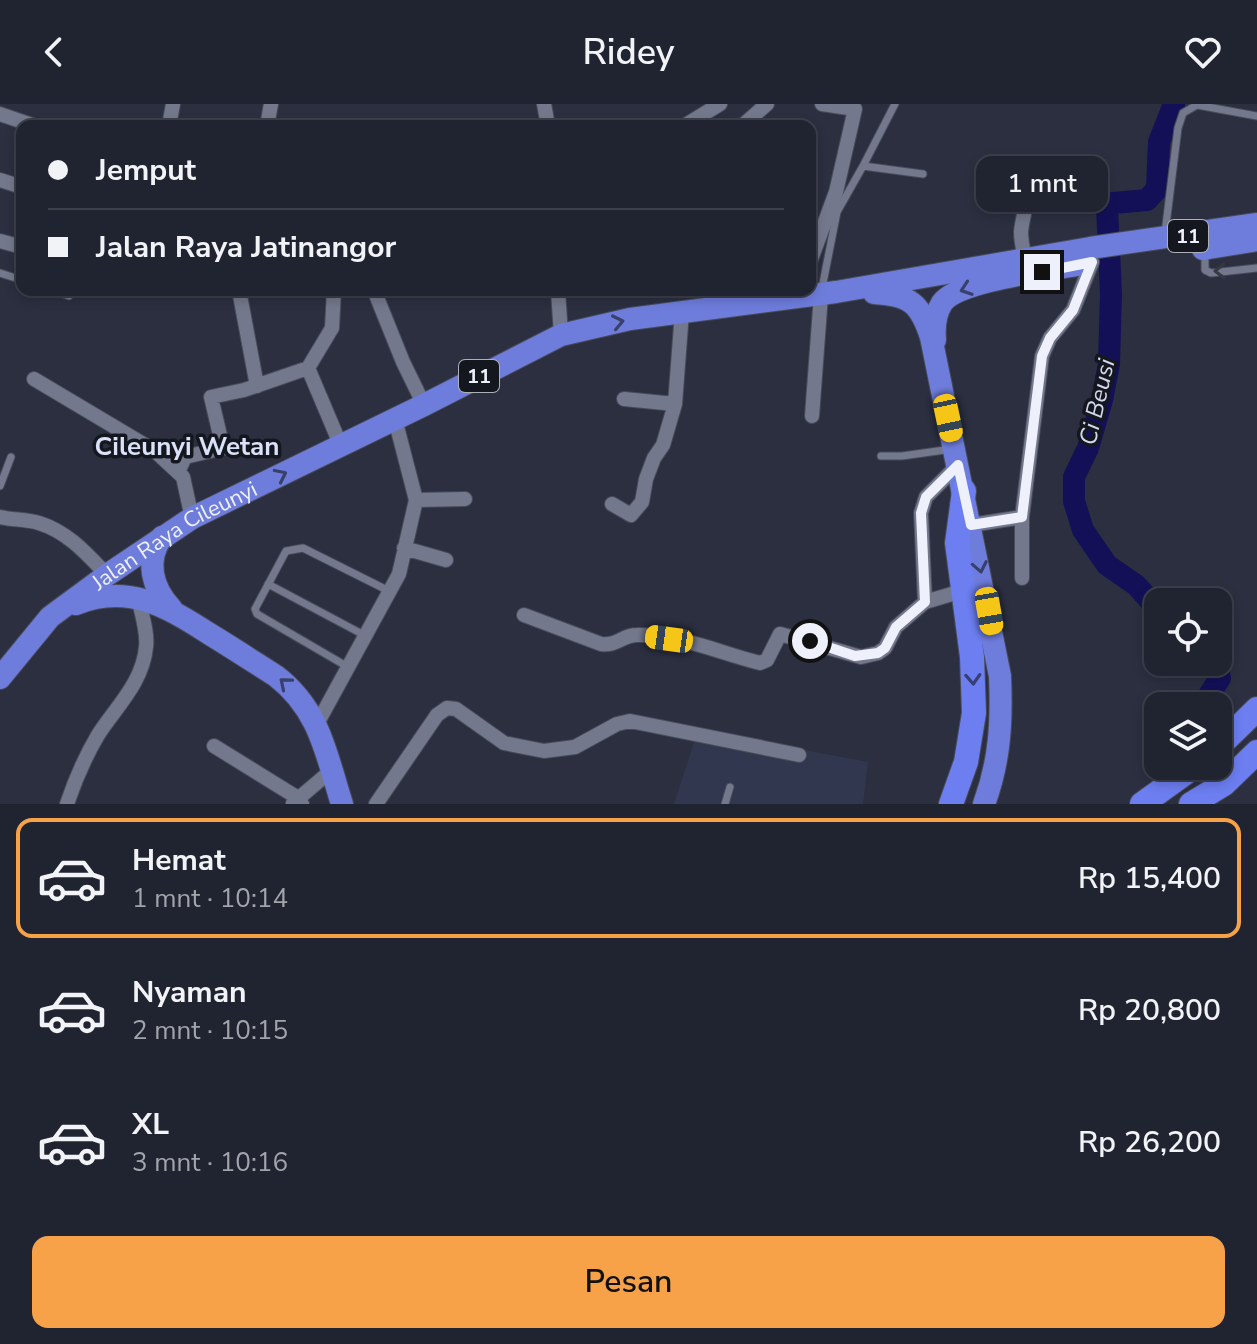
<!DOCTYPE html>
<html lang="id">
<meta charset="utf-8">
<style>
body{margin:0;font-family:"Nunito Sans",sans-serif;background:#282b38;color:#f1f3f6;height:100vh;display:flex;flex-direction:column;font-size:30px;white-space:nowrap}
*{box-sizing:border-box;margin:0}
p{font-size:26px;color:#a2a4ab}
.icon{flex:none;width:44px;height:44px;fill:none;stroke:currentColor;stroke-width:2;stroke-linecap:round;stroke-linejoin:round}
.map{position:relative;height:700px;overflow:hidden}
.panel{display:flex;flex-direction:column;background:#202330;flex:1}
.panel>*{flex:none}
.guide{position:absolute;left:16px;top:16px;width:800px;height:176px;border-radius:16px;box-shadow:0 4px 12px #0003,0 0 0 2px #3d404c;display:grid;align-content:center;height:176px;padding:0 32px;background:#202330}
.tools{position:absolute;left:1144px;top:484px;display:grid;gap:16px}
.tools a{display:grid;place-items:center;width:88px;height:88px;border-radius:16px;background:#202330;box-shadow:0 4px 12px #0003,0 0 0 2px #3d404c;font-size:40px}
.end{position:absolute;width:36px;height:36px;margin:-18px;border:10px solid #eef1fc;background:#111;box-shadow:0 0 0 4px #111}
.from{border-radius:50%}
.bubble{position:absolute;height:56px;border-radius:16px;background:#202330;box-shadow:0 4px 12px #0003,0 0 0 2px #3d404c;font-size:26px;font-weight:600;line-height:56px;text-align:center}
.car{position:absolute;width:24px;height:48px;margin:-24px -12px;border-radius:10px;box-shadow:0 0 6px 2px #0007;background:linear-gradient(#f5c518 24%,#345 0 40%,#f5c518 0 76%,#345 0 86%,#f5c518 0)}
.guide b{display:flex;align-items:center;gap:28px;height:76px;font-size:30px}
.guide b+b{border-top:2px solid #3d404c}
.guide i{width:20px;height:20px;background:#f1f3f6}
ul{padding:14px 0 0;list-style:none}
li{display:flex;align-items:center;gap:24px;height:120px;margin:0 16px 12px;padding:0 16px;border:4px solid transparent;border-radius:16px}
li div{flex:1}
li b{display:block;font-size:30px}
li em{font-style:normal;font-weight:600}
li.current{border-color:#f7a248}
li>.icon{width:72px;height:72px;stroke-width:1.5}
.action{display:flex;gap:16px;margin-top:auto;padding:16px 32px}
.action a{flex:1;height:92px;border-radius:16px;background:#f7a248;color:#111;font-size:32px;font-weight:600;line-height:92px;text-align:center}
header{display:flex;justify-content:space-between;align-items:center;height:104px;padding:0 32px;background:#202330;font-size:36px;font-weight:600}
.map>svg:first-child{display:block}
.built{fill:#31374e}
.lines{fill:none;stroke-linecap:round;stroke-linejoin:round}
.river{stroke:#131057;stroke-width:22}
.service-casing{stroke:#484b59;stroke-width:9}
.minor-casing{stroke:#484b59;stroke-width:16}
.trunk-casing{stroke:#484b59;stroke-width:24}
.motorway-casing{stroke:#484b59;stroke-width:26}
.service{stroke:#73788c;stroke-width:7}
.minor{stroke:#73788c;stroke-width:14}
.trunk{stroke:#6e7ddc;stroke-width:22}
.motorway{stroke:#6c7ef0;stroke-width:24}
.oneway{stroke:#363945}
.oneway2{stroke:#39406b}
.oneway3{stroke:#384073}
.route{stroke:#eef1fc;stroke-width:10}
.labels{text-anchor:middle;stroke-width:7;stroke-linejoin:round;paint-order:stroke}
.shield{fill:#15171f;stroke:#adb0ba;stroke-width:2}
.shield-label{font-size:20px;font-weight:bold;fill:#eef1fc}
.street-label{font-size:22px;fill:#eef1fc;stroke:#15171f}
.water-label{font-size:24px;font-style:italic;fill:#d3d8ee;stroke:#15171f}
.quarter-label{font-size:26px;font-weight:bold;fill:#dbe1f8;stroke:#15171f}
</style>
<header><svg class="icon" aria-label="back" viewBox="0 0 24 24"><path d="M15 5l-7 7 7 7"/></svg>Ridey<svg class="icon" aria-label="heart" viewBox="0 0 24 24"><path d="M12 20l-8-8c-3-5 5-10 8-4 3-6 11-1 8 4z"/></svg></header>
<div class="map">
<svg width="1257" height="700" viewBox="0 0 1257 700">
<rect width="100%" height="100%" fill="#2b2f40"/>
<!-- built -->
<path class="built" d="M698,626L868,658L863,700H674Z"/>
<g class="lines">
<!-- river -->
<path class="river" d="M1158,505L1136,481L1107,461L1083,426L1074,397V373L1088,344L1102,296L1109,260L1111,190L1107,103L1113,99L1147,96L1157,85L1159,38L1174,0
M1202,602L1220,574L1216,558"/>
<defs>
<path id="service" d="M863,62L895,0
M1165,129L1178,24L1183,9L1197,1L1257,12
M1205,149V166L1211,169L1257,164
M0,169L22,176
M822,184L837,108L863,62L923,70
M52,186L69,192
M881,352H902L952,345
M0,382L11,353
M268,480L364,531
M348,563L257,510L255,505L286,447L303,444L389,487
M725,700L730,683"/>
<path id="minor" d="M544,0L548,22
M0,10L35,22
M169,22L173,0
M267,22L271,0
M684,22L720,0
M742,22L767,0
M1013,67C1036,84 1023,105 1021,128C1021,137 1023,146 1025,155
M0,76L22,83
M0,137L22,143
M810,158L836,88L855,5L822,0
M239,186L257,282
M334,186L332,224L308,264L341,342
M374,186L403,258L424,301
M558,186L561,231
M34,275L155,347L183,373L192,414
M624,295L675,300
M812,312L821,191
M178,368L185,353L223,344L211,293L244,286L308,264
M416,396L465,395
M612,400L631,411L642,398L646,375L654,354L663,341L675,300L682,208
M0,413C13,416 27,415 39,419C68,428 87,450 107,471
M1022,413V474
M971,421L1022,413L1042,252L1050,234L1073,206L1092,158
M404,444L446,456
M925,498L921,409L926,393L958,361
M524,511L601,540C618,542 622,531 637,531C680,530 719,549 760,559L767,556L780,530L861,553L878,549L885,544L896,523L925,498L962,487
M317,620L399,470L416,396L395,315
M214,642L298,694L302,700
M293,699L332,666
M67,700C75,676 85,653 98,631C116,603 143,578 146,543C148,528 141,508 138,493
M376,700L437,611L447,604L456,605L504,639L544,647L575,643L617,620L630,617L799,651"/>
<g id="trunk">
<path d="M1203,145L1257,136"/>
<path d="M874,189C910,191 920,199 931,233L1000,572C1002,617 1000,657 984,700"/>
<path d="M935,236C934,224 935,210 942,199C958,176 1052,166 1082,160"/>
<path d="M162,433C145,456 152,484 171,504"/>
<path d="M76,500C127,479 166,502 208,529C231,543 254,558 276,572C320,606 326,650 342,700"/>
<path id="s1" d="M0,574L50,513L107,471L192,414L424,301L561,231L630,215L836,188L1090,144L1257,120"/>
</g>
<path id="motorway" d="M1218,643L1257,605
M951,700L966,658L974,609L972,553L957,439L964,387
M1142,700L1195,662
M1191,700L1224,680L1257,648"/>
</defs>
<!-- service casing -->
<use href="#service" class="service-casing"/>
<!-- minor casing -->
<use href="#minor" class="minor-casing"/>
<!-- trunk casing -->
<use href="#trunk" class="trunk-casing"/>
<!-- motorway casing -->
<use href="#motorway" class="motorway-casing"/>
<!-- service -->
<use href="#service" class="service"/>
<!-- minor -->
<use href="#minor" class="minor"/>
<!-- trunk -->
<use href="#trunk" class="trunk"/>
<!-- motorway -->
<use href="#motorway" class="motorway"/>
</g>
<!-- one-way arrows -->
<defs><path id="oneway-chevron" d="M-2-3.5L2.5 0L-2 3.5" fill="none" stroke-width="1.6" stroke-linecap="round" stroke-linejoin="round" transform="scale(2)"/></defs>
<use class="oneway" href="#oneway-chevron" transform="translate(1220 167) rotate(179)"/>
<g class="oneway2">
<use href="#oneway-chevron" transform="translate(966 185) rotate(161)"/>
<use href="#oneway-chevron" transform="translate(618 218) rotate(-12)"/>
<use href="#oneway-chevron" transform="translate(281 371) rotate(-26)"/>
<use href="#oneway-chevron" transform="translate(980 463) rotate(79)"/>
<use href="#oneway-chevron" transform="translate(285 579) rotate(-140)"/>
</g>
<use class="oneway3" href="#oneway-chevron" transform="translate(973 575) rotate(87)"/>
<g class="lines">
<!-- route -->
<path class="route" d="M810,537L855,552L878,549L885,544L896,523L925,498L921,409L926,393L958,361L971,421L1022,413L1042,252L1050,234L1073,206L1092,158L1042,168"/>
</g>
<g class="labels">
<!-- shield labels -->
<g class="shield">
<rect x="1168" y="116" width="40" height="32" rx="6"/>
<rect x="459" y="256" width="40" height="32" rx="6"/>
</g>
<g class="shield-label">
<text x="1188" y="139">11</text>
<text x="479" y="279">11</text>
</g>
<!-- street labels -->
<g class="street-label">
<text dy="8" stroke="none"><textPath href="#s1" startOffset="228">Jalan Raya Cileunyi</textPath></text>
</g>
<!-- water labels -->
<g class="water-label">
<text transform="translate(1097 298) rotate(-77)" y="8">Ci Beusi</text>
</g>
<!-- quarter labels -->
<g class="quarter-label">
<text x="187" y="351">Cileunyi Wetan</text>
</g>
</g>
</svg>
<div class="tools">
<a><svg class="icon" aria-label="locate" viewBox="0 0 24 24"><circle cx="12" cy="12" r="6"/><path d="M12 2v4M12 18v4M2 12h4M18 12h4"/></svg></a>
<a><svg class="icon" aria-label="layers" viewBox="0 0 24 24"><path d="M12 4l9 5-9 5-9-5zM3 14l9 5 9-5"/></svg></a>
</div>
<i class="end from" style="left:810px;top:537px"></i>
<i class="end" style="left:1042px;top:168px"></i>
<div class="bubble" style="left:976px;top:52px;width:132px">1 mnt</div>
<i class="car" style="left:948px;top:314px;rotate:168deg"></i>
<i class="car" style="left:989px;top:507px;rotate:170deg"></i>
<i class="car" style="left:669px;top:535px;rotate:278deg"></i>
<div class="guide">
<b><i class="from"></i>Jemput</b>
<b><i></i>Jalan Raya Jatinangor</b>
</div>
</div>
<section class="panel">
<ul>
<li class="current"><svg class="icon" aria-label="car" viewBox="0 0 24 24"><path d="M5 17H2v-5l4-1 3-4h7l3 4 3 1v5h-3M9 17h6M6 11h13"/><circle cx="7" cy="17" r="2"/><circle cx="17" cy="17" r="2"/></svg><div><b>Hemat</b><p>1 mnt · 10:14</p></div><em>Rp 15,400</em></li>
<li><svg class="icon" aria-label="car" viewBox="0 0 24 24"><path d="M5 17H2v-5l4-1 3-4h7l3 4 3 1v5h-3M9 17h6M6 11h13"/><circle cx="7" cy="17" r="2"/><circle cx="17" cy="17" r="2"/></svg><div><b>Nyaman</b><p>2 mnt · 10:15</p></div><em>Rp 20,800</em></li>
<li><svg class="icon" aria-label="car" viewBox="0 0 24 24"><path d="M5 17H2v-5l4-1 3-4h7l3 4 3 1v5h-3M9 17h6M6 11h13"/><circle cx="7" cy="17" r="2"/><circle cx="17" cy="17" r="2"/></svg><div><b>XL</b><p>3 mnt · 10:16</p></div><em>Rp 26,200</em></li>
</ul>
<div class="action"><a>Pesan</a></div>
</section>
